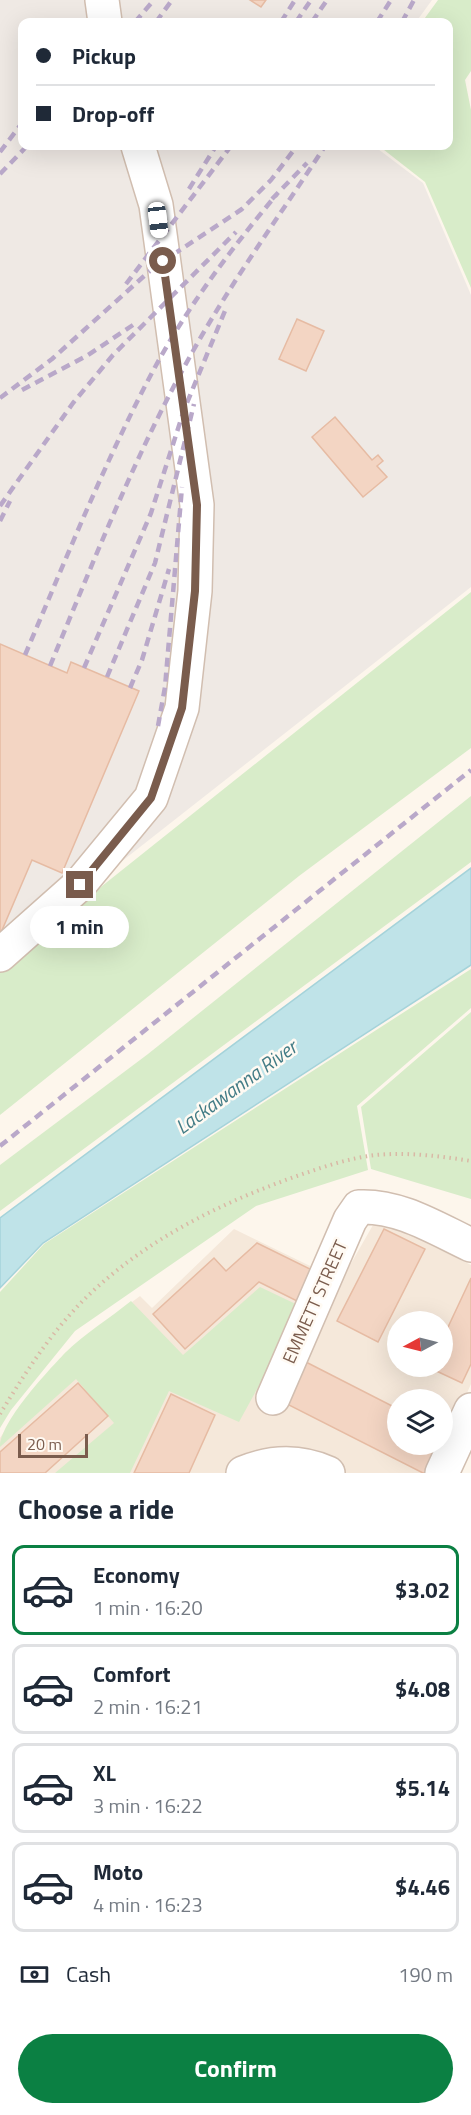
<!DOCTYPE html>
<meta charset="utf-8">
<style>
body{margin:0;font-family:"Titillium Web",sans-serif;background:#f6f6f7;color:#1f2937;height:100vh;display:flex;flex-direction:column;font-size:22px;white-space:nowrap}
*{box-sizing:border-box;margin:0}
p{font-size:20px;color:#747a83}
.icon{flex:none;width:33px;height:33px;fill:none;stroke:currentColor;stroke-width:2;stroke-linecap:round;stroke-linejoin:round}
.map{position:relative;height:1473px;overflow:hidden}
.drawer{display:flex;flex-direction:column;background:#fff;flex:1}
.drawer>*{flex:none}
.banner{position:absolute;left:18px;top:18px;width:435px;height:132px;border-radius:12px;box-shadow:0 6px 24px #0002;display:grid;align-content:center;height:132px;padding:0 18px;background:#fff}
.needle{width:39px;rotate:263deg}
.buttons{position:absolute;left:387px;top:1311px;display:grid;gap:12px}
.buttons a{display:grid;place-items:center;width:66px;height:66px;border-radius:50%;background:#fff;box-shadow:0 6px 24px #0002;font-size:30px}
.scale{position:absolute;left:18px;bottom:15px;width:70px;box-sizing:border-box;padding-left:6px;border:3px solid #7a5c4d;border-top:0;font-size:16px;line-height:21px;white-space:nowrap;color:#7a5c4d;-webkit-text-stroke:4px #fffaf3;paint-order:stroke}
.end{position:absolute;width:27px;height:27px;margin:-14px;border:8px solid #7a5c4d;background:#fff;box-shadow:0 0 0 3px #fff}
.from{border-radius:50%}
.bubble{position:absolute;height:42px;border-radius:21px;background:#fff;box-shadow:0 6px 24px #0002;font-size:20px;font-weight:700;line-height:42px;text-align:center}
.car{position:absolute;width:18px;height:36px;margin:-18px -9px;border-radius:8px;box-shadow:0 0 4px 2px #0007;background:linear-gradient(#fff 24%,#345 0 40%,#fff 0 76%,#345 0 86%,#fff 0)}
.banner b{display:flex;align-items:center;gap:21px;height:57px;font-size:22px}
.banner b+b{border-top:2px solid #e0e1e3}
.banner i{width:15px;height:15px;background:#1f2937}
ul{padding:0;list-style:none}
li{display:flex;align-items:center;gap:18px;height:90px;margin:0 12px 9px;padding:0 6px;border:3px solid #e0e1e3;border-radius:12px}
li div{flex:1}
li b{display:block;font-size:22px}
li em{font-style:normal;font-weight:700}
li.current{border-color:#0b8043}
li>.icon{width:54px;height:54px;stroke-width:1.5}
h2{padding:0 18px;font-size:27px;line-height:72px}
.pay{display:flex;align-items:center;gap:15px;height:66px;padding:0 18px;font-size:22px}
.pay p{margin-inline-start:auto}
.cta{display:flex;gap:12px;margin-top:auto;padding:12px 18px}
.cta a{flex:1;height:69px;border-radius:36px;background:#0b8043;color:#fff;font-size:24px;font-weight:700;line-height:69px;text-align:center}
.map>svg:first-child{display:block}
.residential{fill:#f5e8da;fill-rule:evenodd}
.industrial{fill:#efe9e4}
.green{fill:#d8ecc9}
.water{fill:#bfe3e8;stroke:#a5d3da;stroke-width:1.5}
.building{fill:#f3d5c3;stroke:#e6bba3;stroke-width:1.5}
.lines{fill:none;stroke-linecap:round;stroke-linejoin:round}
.minor-casing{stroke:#d1beb0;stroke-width:36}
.path{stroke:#d9b8a5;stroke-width:4;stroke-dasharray:1.5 4.5;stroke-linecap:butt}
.minor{stroke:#fff;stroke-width:33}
.rail{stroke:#b9a8c9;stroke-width:4.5;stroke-dasharray:9 6;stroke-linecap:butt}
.route{stroke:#7a5c4d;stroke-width:8}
.labels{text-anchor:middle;stroke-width:5;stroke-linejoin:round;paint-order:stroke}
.street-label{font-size:18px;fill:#7a5c4d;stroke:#fffaf3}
.water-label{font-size:20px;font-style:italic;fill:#437c86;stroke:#fffaf3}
</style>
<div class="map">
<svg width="471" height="1473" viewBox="0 0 471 1473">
<rect width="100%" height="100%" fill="#fdf6ec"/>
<!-- residential -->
<path class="residential" d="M377,1218L471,1265V1384L431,1473H0V1438L23,1403L66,1352L140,1296L152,1308L234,1229L341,1281ZM398,1322H442V1366H398ZM398,1400H442V1444H398Z"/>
<!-- industrial -->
<path class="industrial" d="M0,0H432L416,22H22V146H374L423,183L471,295V587L70,902L0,965Z"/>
<!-- green -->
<path class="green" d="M438,0H471V71L465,80L471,110V288L425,182L379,146H448V22H422Z
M471,592V748L299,876L0,1115V972L77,906Z
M471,796V862L0,1211V1165L148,1054Z
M471,969V1008L357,1106L368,1170L256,1206L75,1331L11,1410L0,1428V1292L44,1244Z
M471,1012V1199L371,1169L361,1107Z
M260,1287L302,1307L239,1422L169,1391L130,1473H55L114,1423L76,1379L0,1447C0,1422 47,1372 65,1353C84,1334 110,1318 131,1301L183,1355Z"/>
<!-- water -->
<path class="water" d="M471,868V965L43,1243L0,1288V1218Z"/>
<!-- building -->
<path class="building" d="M250,0H266L261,7Z
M297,319L324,331L306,371L279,359Z
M335,417L372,460L378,455L383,461L377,466L387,477L363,497L312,437Z
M0,644L67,673L71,662L139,691L62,873L32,860L0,935Z
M384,1229L425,1249L378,1342L337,1321Z
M257,1243L322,1275L307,1306L259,1282L185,1349L153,1314L214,1258L226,1271Z
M471,1278V1364L462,1383L430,1368L442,1366V1340Z
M302,1360L398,1409V1444H442V1431L449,1435L430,1473H423L281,1401Z
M78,1383L108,1416L45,1473H0V1452Z
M171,1394L215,1415L189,1473H134Z"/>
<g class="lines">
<defs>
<path id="minor" d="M102,0L105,22
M0,955L80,884L151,798L182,708L195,591L197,505L156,205L138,146
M273,1398L350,1220L359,1207C399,1205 435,1228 471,1245
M243,1473C272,1461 299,1460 328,1473
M442,1473L471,1410"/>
</defs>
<!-- minor casing -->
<use href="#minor" class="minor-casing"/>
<!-- path -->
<path class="path" d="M0,1414C27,1370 55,1326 93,1291C151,1237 223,1202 297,1176C323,1167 349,1158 376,1155C408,1152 440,1156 471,1161"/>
<!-- minor -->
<use href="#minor" class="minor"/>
<!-- rail -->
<path class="rail" d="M135,22L154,0
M156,22L172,0
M281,22L295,0
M296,22L311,0
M312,22L327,0
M377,22L391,0
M402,22L414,0
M0,152L22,123
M0,174L27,146
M189,189L216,146
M272,199L307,163
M126,284L231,146
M22,390L88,355L133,325
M0,398L52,359L153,268L242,209L271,180L297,146
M0,506L73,403L113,355L236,232
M0,521L10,501
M25,655C66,559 105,461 154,369C188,306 231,249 277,194
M50,666C95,558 139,445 197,344C236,275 283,211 325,146
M84,668L151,513L184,410L227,306
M107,677L155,563L194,404
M130,688L142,660L169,569
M158,726L165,687L182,487
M0,1146L471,770"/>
</g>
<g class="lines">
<!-- route -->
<path class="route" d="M80,885L151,798L182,708L195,591L197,505L163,261"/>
</g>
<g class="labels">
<!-- street labels -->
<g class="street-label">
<text transform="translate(315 1302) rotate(-66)" y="6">EMMETT STREET</text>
</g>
<!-- water labels -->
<g class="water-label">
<text transform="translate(236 1087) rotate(-36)" y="7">Lackawanna River</text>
</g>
</g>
</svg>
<div class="buttons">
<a><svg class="needle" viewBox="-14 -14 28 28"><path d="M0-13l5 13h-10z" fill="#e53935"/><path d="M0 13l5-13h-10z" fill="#747a83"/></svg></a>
<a><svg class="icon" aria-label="layers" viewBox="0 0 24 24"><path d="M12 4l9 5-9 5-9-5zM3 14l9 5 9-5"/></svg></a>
</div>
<div class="scale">20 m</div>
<i class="end from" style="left:163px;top:261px"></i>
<i class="end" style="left:80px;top:885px"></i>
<div class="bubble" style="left:30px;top:906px;width:99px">1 min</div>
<i class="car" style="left:158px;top:220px;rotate:173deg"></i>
<div class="banner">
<b><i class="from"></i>Pickup</b>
<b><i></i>Drop-off</b>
</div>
</div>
<section class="drawer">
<h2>Choose a ride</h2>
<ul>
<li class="current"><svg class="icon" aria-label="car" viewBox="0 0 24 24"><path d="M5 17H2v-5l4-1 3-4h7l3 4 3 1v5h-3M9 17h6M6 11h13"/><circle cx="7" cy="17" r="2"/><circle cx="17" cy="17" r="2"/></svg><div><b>Economy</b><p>1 min · 16:20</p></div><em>$3.02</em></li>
<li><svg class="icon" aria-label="car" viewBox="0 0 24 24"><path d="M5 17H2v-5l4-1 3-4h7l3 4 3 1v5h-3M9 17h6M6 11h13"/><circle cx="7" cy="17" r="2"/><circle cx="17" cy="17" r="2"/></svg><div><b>Comfort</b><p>2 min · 16:21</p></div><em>$4.08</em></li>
<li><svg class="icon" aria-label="car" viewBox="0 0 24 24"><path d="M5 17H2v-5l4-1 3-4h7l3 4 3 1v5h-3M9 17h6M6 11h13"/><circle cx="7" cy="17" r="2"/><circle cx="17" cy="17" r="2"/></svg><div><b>XL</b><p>3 min · 16:22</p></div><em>$5.14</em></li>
<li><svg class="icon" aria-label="car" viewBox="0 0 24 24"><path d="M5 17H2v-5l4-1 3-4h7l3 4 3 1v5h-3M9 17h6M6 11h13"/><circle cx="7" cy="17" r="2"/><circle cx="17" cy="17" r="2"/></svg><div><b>Moto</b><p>4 min · 16:23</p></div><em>$4.46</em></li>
</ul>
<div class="pay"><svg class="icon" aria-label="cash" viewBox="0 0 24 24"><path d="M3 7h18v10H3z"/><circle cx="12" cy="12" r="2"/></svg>Cash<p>190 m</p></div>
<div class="cta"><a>Confirm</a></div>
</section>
